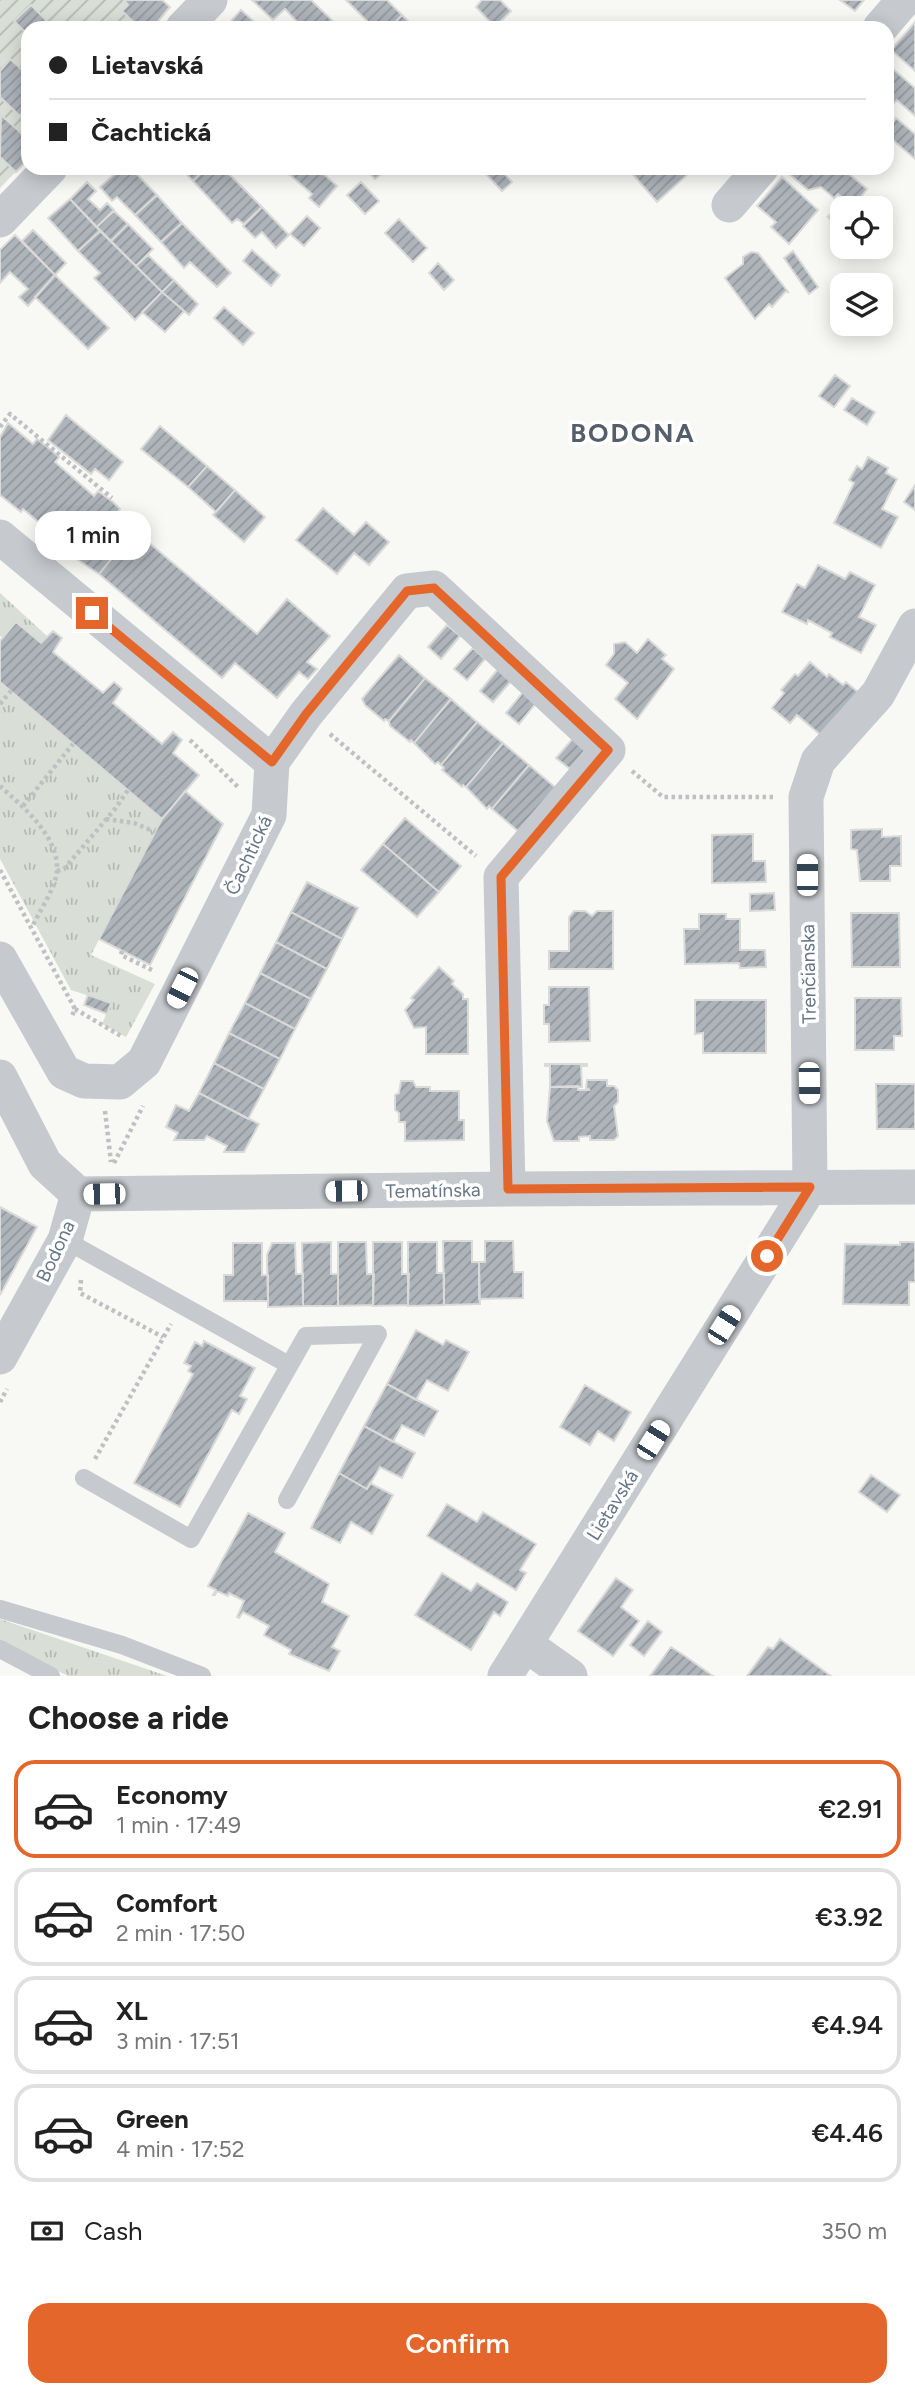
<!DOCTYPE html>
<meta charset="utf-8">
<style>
body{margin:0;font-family:Figtree,sans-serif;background:#f6f6f6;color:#222;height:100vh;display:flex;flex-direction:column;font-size:26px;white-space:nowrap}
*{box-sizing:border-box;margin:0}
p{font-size:23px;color:#767676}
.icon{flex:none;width:38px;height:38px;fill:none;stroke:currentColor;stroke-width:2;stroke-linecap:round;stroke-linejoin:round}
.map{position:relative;height:1676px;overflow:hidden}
.sheet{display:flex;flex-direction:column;background:#fff;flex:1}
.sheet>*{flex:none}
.banner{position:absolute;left:21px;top:21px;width:873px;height:154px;border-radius:21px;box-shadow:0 4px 18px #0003;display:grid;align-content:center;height:154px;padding:0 28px;background:#fff}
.controls{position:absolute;left:830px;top:196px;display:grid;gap:14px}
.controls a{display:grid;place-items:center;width:63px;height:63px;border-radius:14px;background:#fff;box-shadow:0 4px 18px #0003;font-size:35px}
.end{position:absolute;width:32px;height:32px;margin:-16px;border:9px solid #e4662a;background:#fff;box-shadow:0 0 0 4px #fff}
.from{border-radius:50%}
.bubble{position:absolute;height:49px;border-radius:21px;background:#fff;box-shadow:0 4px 18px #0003;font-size:23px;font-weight:600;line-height:49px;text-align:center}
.car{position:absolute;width:21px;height:42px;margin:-21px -10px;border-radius:9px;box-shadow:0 0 5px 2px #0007;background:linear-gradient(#fff 24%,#345 0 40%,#fff 0 76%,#345 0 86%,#fff 0)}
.banner b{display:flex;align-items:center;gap:24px;height:66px;font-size:26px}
.banner b+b{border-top:2px solid #e0e0e0}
.banner i{width:18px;height:18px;background:#222}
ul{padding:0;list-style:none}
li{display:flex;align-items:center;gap:21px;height:98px;margin:0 14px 10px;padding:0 14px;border:4px solid #e0e0e0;border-radius:21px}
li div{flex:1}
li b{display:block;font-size:26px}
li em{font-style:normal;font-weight:600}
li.on{border-color:#e4662a}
li>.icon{width:63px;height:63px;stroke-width:1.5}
h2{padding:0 28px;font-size:32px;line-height:84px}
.pay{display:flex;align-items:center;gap:18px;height:77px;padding:0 28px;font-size:26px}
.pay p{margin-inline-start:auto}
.primary-button{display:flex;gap:14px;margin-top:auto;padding:14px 28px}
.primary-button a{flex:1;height:80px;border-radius:21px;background:#e4662a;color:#fff;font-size:28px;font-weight:600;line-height:80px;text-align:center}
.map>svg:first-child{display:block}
.grass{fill:url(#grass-tufts)}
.garden{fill:url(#garden-furrows)}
.building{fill:url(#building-hatch);stroke:#dadad8;stroke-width:2}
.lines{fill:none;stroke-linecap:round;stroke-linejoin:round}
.path{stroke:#bec0c2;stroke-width:4.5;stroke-dasharray:3.5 3.5;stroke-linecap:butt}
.service{stroke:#c6c9cd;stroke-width:18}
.minor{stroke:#c6c9cd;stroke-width:35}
.route{stroke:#e4662a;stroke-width:9}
.labels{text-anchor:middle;stroke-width:7;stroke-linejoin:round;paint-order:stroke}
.street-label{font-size:19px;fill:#677686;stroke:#fff}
.district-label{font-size:26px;font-weight:bold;letter-spacing:2px;fill:#555f6b;stroke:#fff}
</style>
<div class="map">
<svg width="915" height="1676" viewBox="0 0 915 1676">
<defs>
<pattern id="grass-tufts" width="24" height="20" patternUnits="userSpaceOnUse" patternTransform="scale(1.75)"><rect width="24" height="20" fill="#d9dfd6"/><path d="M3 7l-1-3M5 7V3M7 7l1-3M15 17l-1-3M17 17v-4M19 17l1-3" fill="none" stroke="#b4b9b3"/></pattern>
<pattern id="garden-furrows" width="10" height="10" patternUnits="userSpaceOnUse" patternTransform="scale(1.75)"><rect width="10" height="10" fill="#d9dfd6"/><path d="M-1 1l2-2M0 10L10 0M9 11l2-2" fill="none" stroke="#b4b9b3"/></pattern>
<pattern id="building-hatch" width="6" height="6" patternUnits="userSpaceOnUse" patternTransform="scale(1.75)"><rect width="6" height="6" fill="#adb4ba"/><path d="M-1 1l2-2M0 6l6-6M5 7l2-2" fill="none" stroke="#91979d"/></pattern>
</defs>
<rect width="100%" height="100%" fill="#f8f8f5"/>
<!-- grass -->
<path class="grass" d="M0,593L47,636L41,643L16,622L3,638L0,636Z
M0,683L162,819L91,955L155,984L126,1037L102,1024L111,1003L71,990L0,859Z
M0,1619L167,1676H68L0,1642Z"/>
<!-- garden -->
<path class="garden" d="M0,0H162L170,7L152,28H28V159L0,188Z"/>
<!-- building -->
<path class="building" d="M124,0H162L170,7L152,28H140L122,11L128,5Z
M252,0H311L340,28H303L285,9L273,20Z
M346,0H387L402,15L390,28H374Z
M482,0H500L511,11L495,27L476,7Z
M840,0H864L855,11Z
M31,5L43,17L53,28H28V35L14,21Z
M241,10L261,28H225Z
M402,15L415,28H390Z
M915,22V71L891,50Z
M10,59L28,75V107L20,116L0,97V71Z
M887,64L915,88V116L897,100L890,107L887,105Z
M1,115L28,139V159L16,172L0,157Z
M896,118L915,134V159L887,135V129Z
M121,168H131L157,195L135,215L117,197L112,201L100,187Z
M181,168H206L193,181Z
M206,168H223L262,207L244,224L237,219L232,223L193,181Z
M282,168H317L337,186L319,207L309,198L312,194Z
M364,168H389L375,179Z
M495,168H499L512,182L502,191L487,175Z
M633,168H684L689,173L657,202L630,171Z
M790,168H842L867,189L853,207L838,194L834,198L821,187L808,190L787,172Z
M782,177L818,210L789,244L771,227L776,222L757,206Z
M87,182L96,191L88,199L100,210L107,203L114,210L97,227L70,199Z
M361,182L379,201L365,214L347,195Z
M157,195L182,223L161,242L135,215Z
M70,199L100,231L78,251L48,218Z
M840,205L843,208L842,229L828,217Z
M262,207L289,235L276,248L262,232L255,238L243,226Z
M114,211L128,224L111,241L97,227Z
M307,216L320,228L304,246L290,234Z
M399,219L427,248L413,262L385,233Z
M182,223L231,273L217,287L190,262L184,268L161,242Z
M128,224L153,249L136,266L111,241Z
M33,230L66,263L55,275L22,241Z
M100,231L162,292L135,320L94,278L100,273L78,251Z
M15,235L55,275L28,306L19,297L28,289L10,272L0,283V250Z
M252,250L280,275L271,286L243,261Z
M793,251L818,287L809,294L784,258Z
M751,252L758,253L789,293L786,291L772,307L769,304L755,319L725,278L743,264V257Z
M148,255L174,280L162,292L136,266Z
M438,263L454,280L444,290L429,273Z
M55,275L109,328L88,349L35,297Z
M174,280L198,304L189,315L162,292Z
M162,292L184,311L165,332L142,312Z
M224,307L254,333L243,345L214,318Z
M835,375L850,386L834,407L819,396Z
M852,398L875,412L867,425L844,410Z
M66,415L123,462L109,480L95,469L91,474L48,440Z
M8,423L33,444L37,439L51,450L59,457L55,462L94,496L98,491L113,502L120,509L116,514L135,531L99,574L71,555L72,552L50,537L53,534L23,509L21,512L0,495V437Z
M160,426L207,466L188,487L141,449Z
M868,457L888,468L886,473L897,479L882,509L898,517L881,548L834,523L854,483L849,480L857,466L862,469Z
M207,466L235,490L216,512L188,487Z
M915,485V510L904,502Z
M235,490L265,517L244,542L213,515Z
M323,508L354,535L366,522L389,542L369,565L354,553L337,574L296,540Z
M135,531L257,634L287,599L330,636L307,662L317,669L308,679L299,672L277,698L235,663L222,678L99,574Z
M818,565L845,579L850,572L875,585L859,617L876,625L861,653L830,637L832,633L808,620L807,624L782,612L797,584L805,588Z
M16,622L41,643L53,631L62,638L53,652L103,693L114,682L119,686L122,689L113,703L162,744L173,732L182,740L173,753L199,775L162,819L0,682V641Z
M447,625L460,636L441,659L428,647Z
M648,639L666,655L662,659L674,669L637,719L615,699L628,683L606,665L614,654V644L625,642L637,653Z
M473,648L485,659L467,680L454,669Z
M399,655L425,678L389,721L385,719L384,721L365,705L362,699Z
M810,662L827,677L829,674L843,685L846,682L859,693L823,737L797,715L790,723L772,708L784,693L781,690L795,674L798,676Z
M498,669L512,680L493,702L480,691Z
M425,678L451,699L414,743L411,740L410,742L390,726L389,721Z
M524,691L537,702L519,724L506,713Z
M451,699L477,722L441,765L438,762L435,764L414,743Z
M477,722L503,743L466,787L463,785L462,787L442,770L444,768L441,765Z
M576,735L589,746L570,769L556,758Z
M503,743L529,765L492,809L489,806L487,809L466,787Z
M529,765L556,788L518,831L492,809Z
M185,791L223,824L150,965L99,939L162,819Z
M405,818L461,866L439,892L383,844Z
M882,829V837L901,836V866H890V881H860L857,850L851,849V830Z
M753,834V861H765L766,882L712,883V835Z
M383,844L439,892L417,917L361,870Z
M307,882L358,908L342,939L291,912Z
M774,893L775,910L750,911V894Z
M574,911H585L592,916L597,911H613V969H549V951H569V917Z
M291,912L342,939L327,969L276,942Z
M851,913H899L900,967H852Z
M699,914H726V919H740V950H765L766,967L740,968L739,963L685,964L684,929H699Z
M276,942L327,969L311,999L260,973Z
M439,967L454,981L452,984L463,994V999H468V1054H426V1027L414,1028L405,1010L414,1000L411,998Z
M260,973L311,999L295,1029L245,1003Z
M549,987H589L590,1041L549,1042V1024H544V1005H549Z
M88,995L111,1003L107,1014L84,1005Z
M855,998H901L902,1036H894V1050H855Z
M695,1000H766V1053H703V1033L695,1034Z
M245,1003L295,1029L280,1059L229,1033Z
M229,1033L280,1059L264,1089L214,1063Z
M214,1063L264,1089L248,1119L199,1093Z
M545,1064H587V1066H581L582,1087H550V1066H545Z
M587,1080H607V1086H614L618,1090V1102L614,1106L618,1136L614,1140H590V1136L579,1137V1141H554L547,1121L550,1087L578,1086V1090H590L586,1088Z
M401,1081H413L416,1087H430V1091H459V1120H464V1140L405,1141V1122H399V1113L395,1110V1095L399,1093Z
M876,1084H915V1129H877Z
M199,1093L259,1124L244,1152H224L227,1146L207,1136L204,1140H174L178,1133L166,1127L176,1105L189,1111Z
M0,1207L37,1227L0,1295Z
M443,1241H472V1262H479L480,1304L444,1305Z
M485,1241H513L514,1272H523V1298L479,1299V1262H485Z
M331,1242V1274H338V1306H303L302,1243Z
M338,1242H366L367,1274H374L373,1305L338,1306Z
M373,1242H402V1274H409L408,1305L373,1306Z
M408,1242H437V1273H444V1305L408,1306Z
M900,1242H915V1282H909V1305L843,1304L845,1244L900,1245Z
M233,1243H262V1275H268V1301H224V1275H233Z
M272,1243H295L296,1274H303V1306L268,1307L267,1255Z
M416,1330L443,1345L446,1340L469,1352L448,1391L427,1380L416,1400L387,1384Z
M204,1341L255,1368L240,1396L247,1399L239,1414L232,1410L180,1507L134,1483L193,1374L188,1371L191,1366L184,1363L195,1342L202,1346Z
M387,1384L438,1411L424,1436L402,1425L393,1442L364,1426Z
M585,1385L631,1412L614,1441L598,1431L590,1445L560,1427Z
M364,1426L415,1453L402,1478L380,1467L367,1489L339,1473Z
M339,1473L367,1489L370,1483L393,1495L372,1534L351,1522L340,1543L311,1528Z
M871,1475L900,1495L887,1512L859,1492Z
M447,1504L477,1522L483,1512L536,1544L520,1570L526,1573L516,1590L427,1536Z
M248,1513L285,1533L275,1552L329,1584L322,1602L349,1616L332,1647L340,1651L329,1671L289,1654L291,1650L264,1635L269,1626L243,1612L239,1618L237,1617L244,1601L229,1593L228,1596L217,1591L215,1595H213L216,1590L208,1586Z
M442,1573L471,1591L477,1583L508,1602L500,1616L494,1612L471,1650L415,1615Z
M616,1578L633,1590L621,1607L639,1621L613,1656L578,1631Z
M648,1621L662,1632L644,1656L630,1645Z
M780,1639L831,1676H747L768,1647L773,1649Z
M671,1647L685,1656L713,1676H650Z"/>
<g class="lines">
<!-- path -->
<path class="path" d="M0,427L10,414L112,498
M0,704L11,691
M330,734L476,856
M190,740L238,787
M632,771L663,797H775
M0,786C23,807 59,836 57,871C56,887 39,912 32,927
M23,806L73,744
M106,819L134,823L155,832
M0,870L75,1009L71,1018
M57,871L64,869L115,809L128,790
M122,951L121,955L154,971
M75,1009L121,1036
M105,1111L111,1162
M114,1163L143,1106
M81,1280L80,1293L163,1337
M0,1402L7,1389
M95,1459L171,1324"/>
<!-- service -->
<path class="service" d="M65,1240L289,1365
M84,1478L191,1539L306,1336L378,1334L287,1500
M0,1609L122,1645L202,1676
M0,1649L51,1676"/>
<!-- minor -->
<path class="minor" d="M183,28L210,0
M880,28L904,0
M729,205L761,168
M0,220L50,168
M0,537L272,762
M272,762L306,714L407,591L434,588L608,750L501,877L508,1189
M0,959L64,1072L84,1081L120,1082L144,1062L269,815L272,762
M0,1077L45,1164L78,1194L65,1240L0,1357
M78,1194L508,1189L915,1187
M525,1644L570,1676
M505,1676L810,1187L806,797L818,761L878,694L915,626"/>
</g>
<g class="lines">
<!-- route -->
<path class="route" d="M92,613L272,762L306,714L407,591L434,588L608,750L501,877L508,1189L810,1187L767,1256"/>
</g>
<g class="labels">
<!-- street labels -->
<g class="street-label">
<text transform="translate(248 855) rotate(-65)" y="7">Čachtická</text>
<text transform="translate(808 974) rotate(-91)" y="7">Trenčianska</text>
<text transform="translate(433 1190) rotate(-1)" y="7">Tematínska</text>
<text transform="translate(55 1251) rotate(-65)" y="7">Bodona</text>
<text transform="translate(612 1505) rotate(-58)" y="7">Lietavská</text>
</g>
<!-- district labels -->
<g class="district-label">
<text x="633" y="442">BODONA</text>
</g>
</g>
</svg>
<div class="controls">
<a><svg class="icon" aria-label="locate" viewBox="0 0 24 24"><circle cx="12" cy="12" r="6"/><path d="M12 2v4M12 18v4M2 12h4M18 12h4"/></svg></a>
<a><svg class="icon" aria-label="layers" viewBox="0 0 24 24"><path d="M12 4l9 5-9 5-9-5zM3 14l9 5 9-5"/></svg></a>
</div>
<i class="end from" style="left:767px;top:1256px"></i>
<i class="end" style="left:92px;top:613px"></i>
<div class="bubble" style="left:35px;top:511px;width:116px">1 min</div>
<i class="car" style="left:807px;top:875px;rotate:0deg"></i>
<i class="car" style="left:182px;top:988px;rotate:207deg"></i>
<i class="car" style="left:809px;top:1083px;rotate:179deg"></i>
<i class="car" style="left:346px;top:1191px;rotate:269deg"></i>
<i class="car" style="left:104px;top:1194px;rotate:269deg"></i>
<i class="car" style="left:724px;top:1325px;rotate:32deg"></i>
<i class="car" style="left:653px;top:1440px;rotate:32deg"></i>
<div class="banner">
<b><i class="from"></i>Lietavská</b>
<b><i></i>Čachtická</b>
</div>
</div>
<section class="sheet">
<h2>Choose a ride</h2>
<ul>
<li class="on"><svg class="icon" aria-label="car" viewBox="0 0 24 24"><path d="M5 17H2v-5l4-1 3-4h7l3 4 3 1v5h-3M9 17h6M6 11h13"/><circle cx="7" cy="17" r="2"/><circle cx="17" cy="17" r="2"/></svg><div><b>Economy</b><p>1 min · 17:49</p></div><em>€2.91</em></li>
<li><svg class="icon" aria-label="car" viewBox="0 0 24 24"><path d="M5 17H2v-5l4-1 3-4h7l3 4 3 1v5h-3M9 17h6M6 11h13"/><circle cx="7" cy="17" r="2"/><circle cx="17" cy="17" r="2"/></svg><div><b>Comfort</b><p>2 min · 17:50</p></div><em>€3.92</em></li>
<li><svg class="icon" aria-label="car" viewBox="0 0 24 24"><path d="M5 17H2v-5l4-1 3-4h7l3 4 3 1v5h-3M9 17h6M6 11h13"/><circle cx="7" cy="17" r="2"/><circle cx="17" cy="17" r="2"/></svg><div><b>XL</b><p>3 min · 17:51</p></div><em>€4.94</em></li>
<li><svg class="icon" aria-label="car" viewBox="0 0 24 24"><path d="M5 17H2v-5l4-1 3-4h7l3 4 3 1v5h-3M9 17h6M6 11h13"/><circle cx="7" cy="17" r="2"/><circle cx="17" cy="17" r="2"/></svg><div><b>Green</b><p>4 min · 17:52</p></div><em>€4.46</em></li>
</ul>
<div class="pay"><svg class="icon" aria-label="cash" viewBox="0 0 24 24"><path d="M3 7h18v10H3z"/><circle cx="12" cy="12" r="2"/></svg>Cash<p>350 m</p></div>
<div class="primary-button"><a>Confirm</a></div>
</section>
